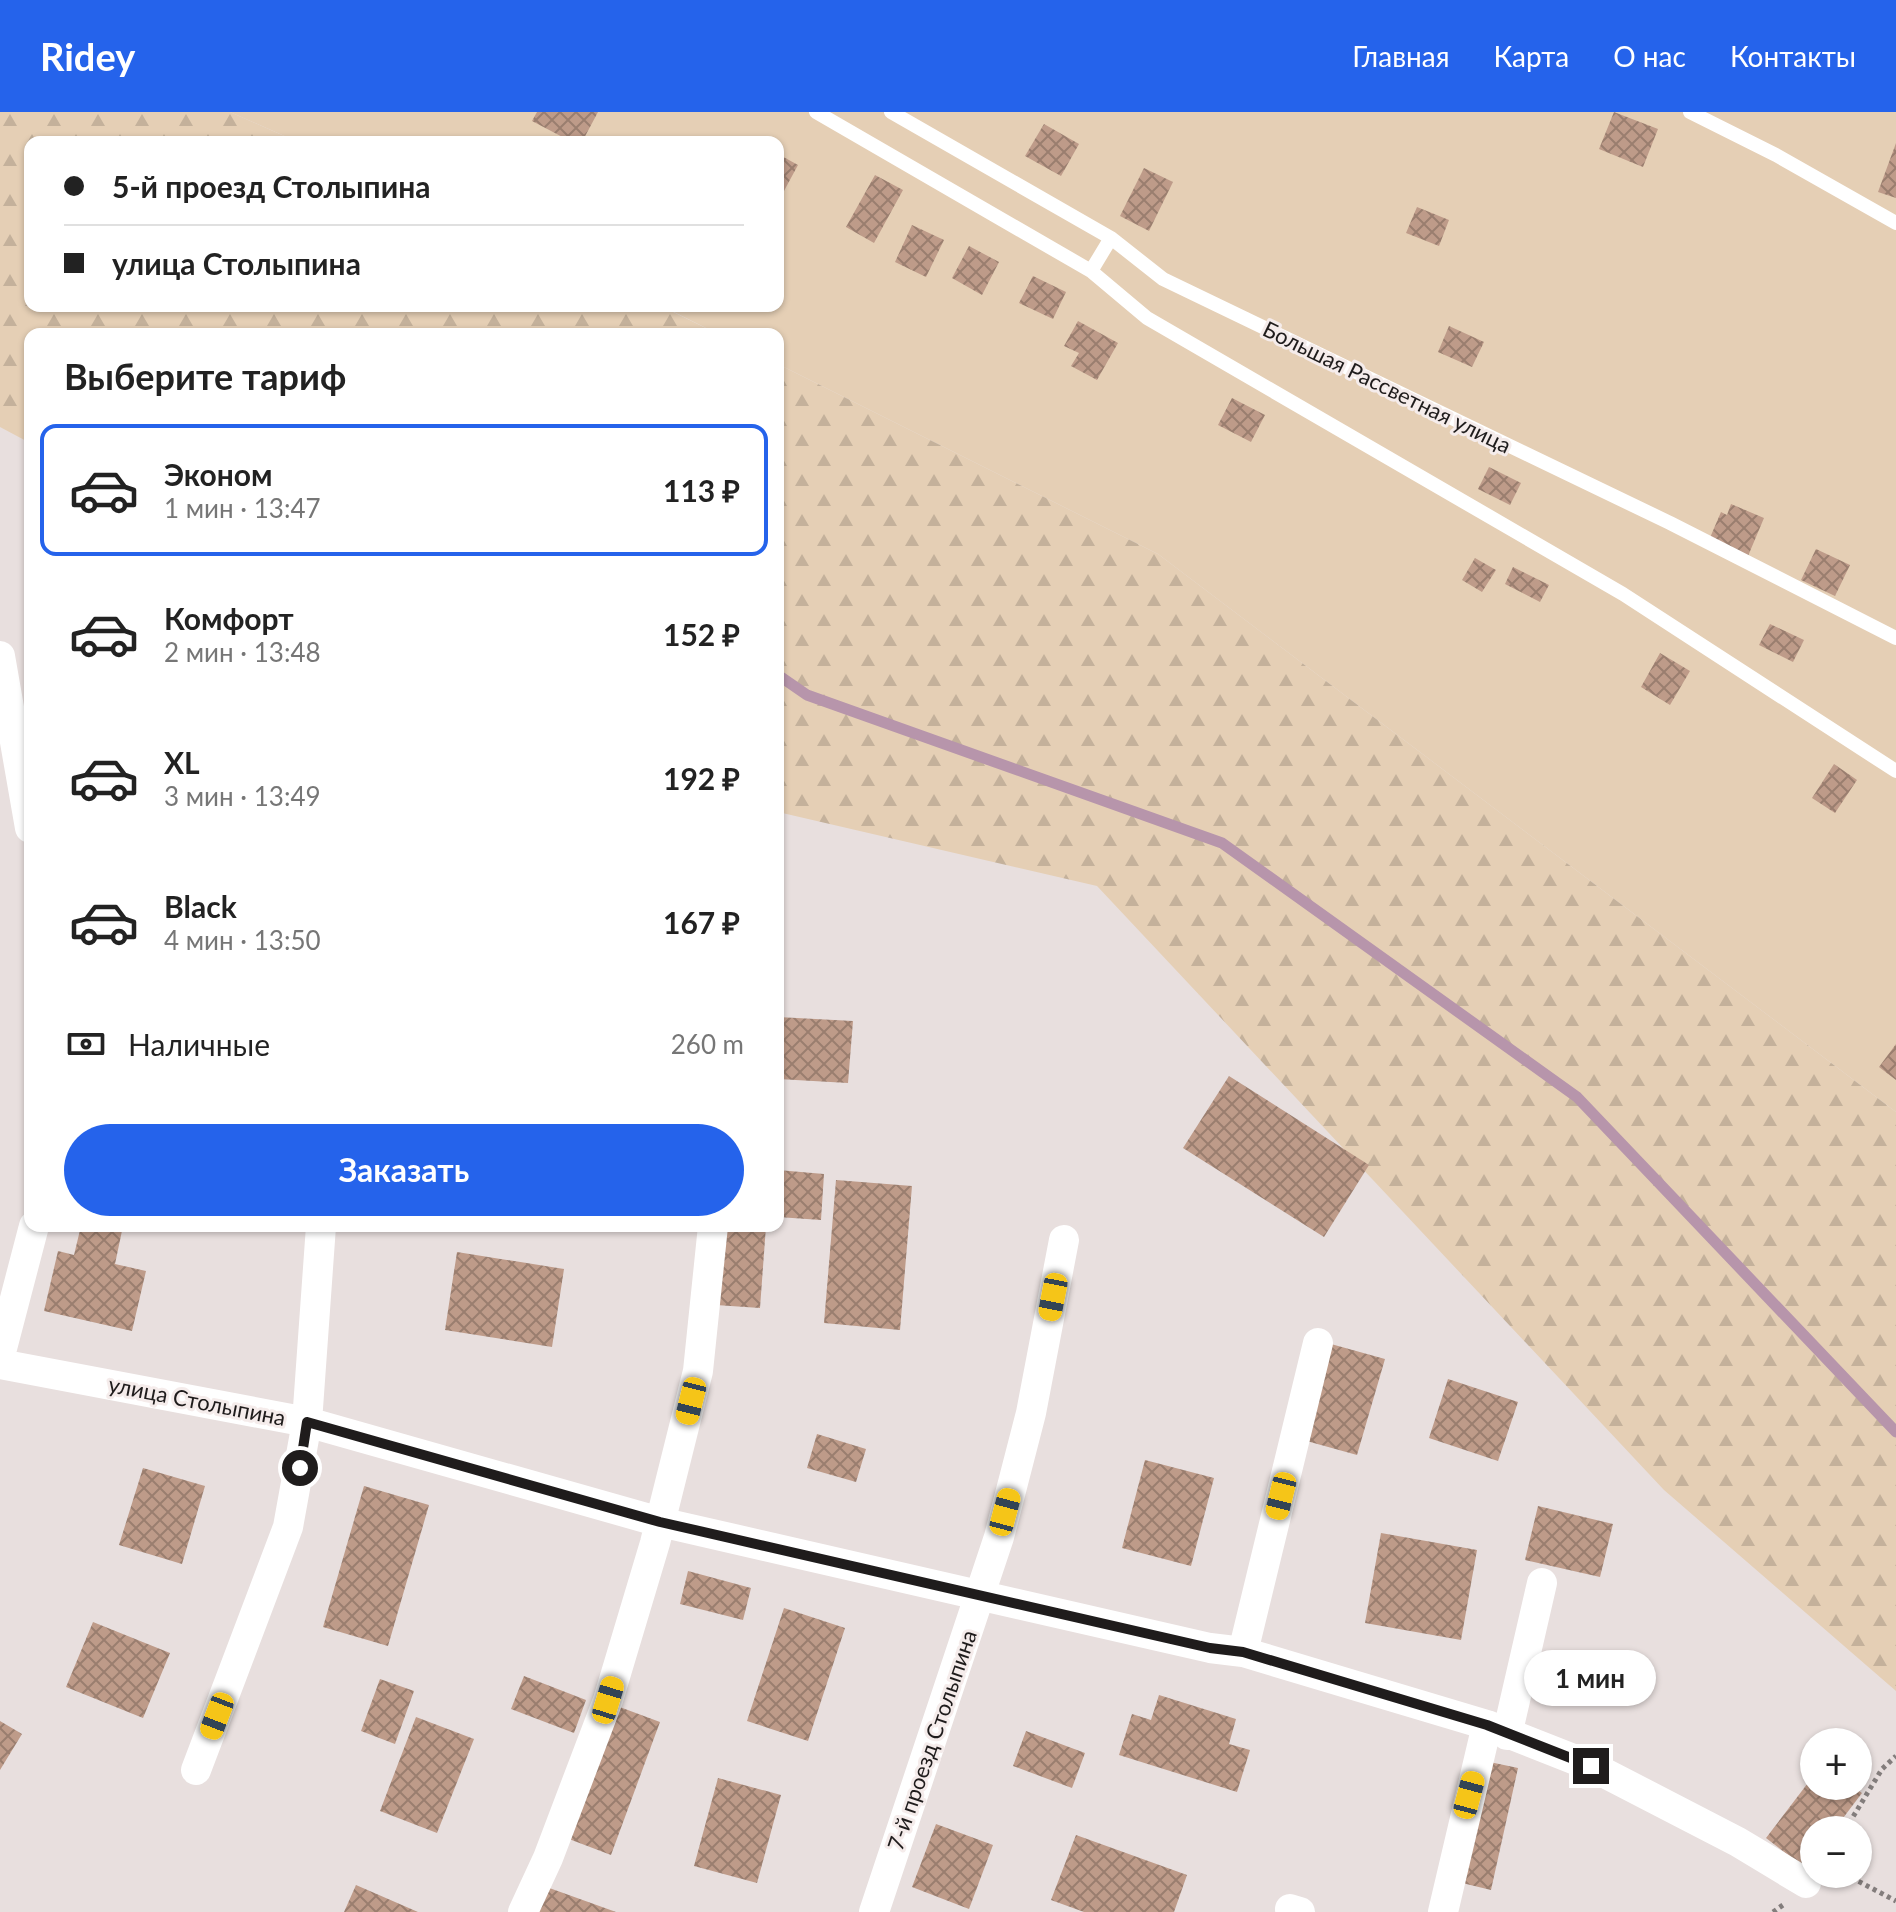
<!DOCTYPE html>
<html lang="ru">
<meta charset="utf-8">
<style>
body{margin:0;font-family:Lato,sans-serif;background:#f2f2f2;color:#222;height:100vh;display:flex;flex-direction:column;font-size:30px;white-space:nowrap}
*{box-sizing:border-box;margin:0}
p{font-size:26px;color:#767676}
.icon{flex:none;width:44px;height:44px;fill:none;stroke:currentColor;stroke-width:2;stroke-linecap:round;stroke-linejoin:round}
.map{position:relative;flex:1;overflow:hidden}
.panel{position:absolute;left:24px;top:216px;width:760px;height:904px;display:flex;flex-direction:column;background:#fff;border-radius:16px;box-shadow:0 2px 6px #0004}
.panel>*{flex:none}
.hud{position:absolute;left:24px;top:24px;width:760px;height:176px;border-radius:16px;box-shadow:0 2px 6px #0004;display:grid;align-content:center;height:176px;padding:0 40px;background:#fff}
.buttons{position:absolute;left:1800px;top:1616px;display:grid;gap:16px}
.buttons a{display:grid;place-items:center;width:72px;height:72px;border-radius:50%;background:#fff;box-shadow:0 2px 6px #0004;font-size:40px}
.end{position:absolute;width:36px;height:36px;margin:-18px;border:10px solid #1f1c1c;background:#fff;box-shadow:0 0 0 4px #fff}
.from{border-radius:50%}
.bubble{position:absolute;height:56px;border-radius:28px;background:#fff;box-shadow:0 2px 6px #0004;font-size:26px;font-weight:700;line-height:56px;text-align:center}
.car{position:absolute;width:24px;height:48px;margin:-24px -12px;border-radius:10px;box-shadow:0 0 6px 2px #0007;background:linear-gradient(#f5c518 24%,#345 0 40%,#f5c518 0 76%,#345 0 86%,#f5c518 0)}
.hud b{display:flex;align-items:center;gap:28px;height:76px;font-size:30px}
.hud b+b{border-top:2px solid #e0e0e0}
.hud i{width:20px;height:20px;background:#222}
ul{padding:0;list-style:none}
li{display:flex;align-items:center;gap:24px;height:132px;margin:0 16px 12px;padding:0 24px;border:4px solid transparent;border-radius:16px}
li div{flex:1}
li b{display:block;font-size:30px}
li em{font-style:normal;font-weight:700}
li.selected{border-color:#2563eb}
li>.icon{width:72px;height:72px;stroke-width:1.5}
h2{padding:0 40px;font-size:36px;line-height:96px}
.pay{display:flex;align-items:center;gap:20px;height:88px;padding:0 40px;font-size:30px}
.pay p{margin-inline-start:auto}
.button{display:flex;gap:16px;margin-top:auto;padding:16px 40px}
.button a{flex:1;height:92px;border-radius:48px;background:#2563eb;color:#fff;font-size:32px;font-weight:700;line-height:92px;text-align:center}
header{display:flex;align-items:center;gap:48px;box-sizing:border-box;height:112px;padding:0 40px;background:#2563eb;color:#fff}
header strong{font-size:38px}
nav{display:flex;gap:44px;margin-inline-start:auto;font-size:28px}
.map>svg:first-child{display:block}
.green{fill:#e5cfb5}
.forest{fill:url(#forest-firs)}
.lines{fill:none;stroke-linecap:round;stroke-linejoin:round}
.stream{stroke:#b795ab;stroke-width:11}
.building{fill:url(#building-cross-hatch)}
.path{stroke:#837d7c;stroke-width:5;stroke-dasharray:4 4;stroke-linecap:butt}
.service{stroke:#fff;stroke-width:14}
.minor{stroke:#fff;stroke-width:30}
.route{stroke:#1f1c1c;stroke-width:10}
.labels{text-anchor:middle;stroke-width:6;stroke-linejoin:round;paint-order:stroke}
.street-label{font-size:22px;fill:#1f1c1c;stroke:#f5eceb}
</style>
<header>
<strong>Ridey</strong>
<nav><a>Главная</a><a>Карта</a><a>О нас</a><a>Контакты</a></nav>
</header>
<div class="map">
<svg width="1896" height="1800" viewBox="0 0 1896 1800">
<defs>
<pattern id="forest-firs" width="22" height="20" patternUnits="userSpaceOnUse" patternTransform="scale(2)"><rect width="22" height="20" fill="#e5cfb5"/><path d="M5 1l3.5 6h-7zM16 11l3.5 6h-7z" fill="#c4b19b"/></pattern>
<pattern id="building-cross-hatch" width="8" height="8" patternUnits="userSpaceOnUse" patternTransform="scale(2)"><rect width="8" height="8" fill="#be9b89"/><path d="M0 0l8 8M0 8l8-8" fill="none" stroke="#9a7e6f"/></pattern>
</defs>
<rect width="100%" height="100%" fill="#e8dfde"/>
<!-- green -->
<path class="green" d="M230,0H1896V1000L1158,442L778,252V222H718L662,194H778V30H298Z"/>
<!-- forest -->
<path class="forest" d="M0,0H230L298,30H30V194H661L718,222H30V331L0,315Z
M778,252L1158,442L1896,1000V1579L1664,1378L1097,774L778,700Z"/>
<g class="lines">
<!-- stream -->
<path class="stream" d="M778,563L807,583L1222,731L1577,985L1896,1320"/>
</g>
<!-- building -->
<path class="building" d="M537,0H598L582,30H572L532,9Z
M1614,0L1658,17L1643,55L1599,37Z
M1044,12L1079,32L1061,64L1025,44Z
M1896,31V86L1878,80Z
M778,42L798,53L778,90Z
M1144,56L1173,70L1149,119L1120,104Z
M875,63L903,78L874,131L846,115Z
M1417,95L1449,108L1439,134L1406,121Z
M912,113L944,128L926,165L895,150Z
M969,134L999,150L982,183L952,166Z
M1033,164L1066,180L1053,207L1019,191Z
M1078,209L1118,231L1097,268L1071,254L1079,241L1064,234Z
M1449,214L1484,230L1472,255L1438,240Z
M1232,286L1265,303L1251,330L1218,313Z
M1489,355L1521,371L1510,393L1478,377Z
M1731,392L1764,406L1748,444L1709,428L1721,400L1727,403Z
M1816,437L1850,453L1835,484L1801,468Z
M1475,446L1496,458L1482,480L1462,468Z
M1513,455L1549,473L1540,490L1505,472Z
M1770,512L1804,528L1793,550L1759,533Z
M1660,541L1690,559L1670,593L1641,575Z
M1834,652L1857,668L1835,701L1812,686Z
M778,905L853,909L848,971L778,967Z
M1896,932V968L1879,955Z
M1229,964L1369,1053L1324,1125L1183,1036Z
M778,1058L824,1062L821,1108L778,1105Z
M836,1068L912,1074L900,1218L824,1211Z
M81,1114H123L115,1152L146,1159L132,1219L44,1199L58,1139L74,1143Z
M722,1114H766L760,1196L716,1193Z
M457,1140L564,1157L552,1235L445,1218Z
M1331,1232L1385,1247L1357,1343L1303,1328Z
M1448,1267L1518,1290L1498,1349L1429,1326Z
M817,1322L866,1337L856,1370L807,1356Z
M1145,1348L1214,1366L1191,1454L1122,1436Z
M143,1356L205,1374L182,1452L119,1433Z
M364,1374L429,1393L388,1534L323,1515Z
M1538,1394L1613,1412L1600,1465L1525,1448Z
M1381,1421L1477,1438L1461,1528L1365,1511Z
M688,1459L751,1476L743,1508L680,1492Z
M784,1496L845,1516L808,1629L747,1609Z
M93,1510L170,1541L143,1606L66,1575Z
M524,1564L586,1588L574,1621L511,1597Z
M380,1567L414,1579L395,1632L361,1619Z
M1159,1583L1236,1607L1229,1632L1250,1638L1237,1680L1119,1643L1132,1602L1151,1608Z
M617,1594L660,1610L611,1743L569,1727Z
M416,1605L474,1627L437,1721L380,1699Z
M0,1609L22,1622L0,1658Z
M1026,1619L1085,1641L1072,1676L1013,1654Z
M1485,1649L1518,1656L1491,1778L1458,1770Z
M1814,1663V1674H1852L1862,1681L1834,1718H1814V1744L1805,1756L1766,1726Z
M718,1666L781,1683L757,1771L694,1754Z
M936,1712L993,1733L969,1797L912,1775Z
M1076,1723L1187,1763L1174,1800H1084L1051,1788Z
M356,1773L418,1800H344Z
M541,1773L616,1800H532Z"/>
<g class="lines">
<!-- path -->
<path class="path" d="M1845,1718L1882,1657L1896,1644
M1835,1769L1856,1768L1896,1789
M1773,1800L1783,1793"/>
<!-- service -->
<path class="service" d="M816,0L1091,159L1147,206L1623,482L1896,659
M891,0L1111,126L1163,167L1670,411L1896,526
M1690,0L1776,43L1896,111
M1091,159L1111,126"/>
<!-- minor -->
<path class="minor" d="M0,544L30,716
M0,1244L34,1114
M0,1252L307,1310L660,1410L1210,1536L1243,1540L1487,1613L1591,1654L1738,1730L1806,1771
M1243,1540L1318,1231
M1507,1623L1542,1471
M196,1658L288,1415L307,1310L321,1114
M1290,1797L1300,1800
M523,1800L548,1746L608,1588L655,1431L698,1259L713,1114
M874,1800L999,1425L1031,1301L1064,1128
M1443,1800L1487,1613"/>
</g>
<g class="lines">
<!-- route -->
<path class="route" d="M300,1356L307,1310L660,1410L1210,1536L1243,1540L1487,1613L1591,1654"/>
</g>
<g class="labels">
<!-- street labels -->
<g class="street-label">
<text transform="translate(1387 275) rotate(26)" y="8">Большая Рассветная улица</text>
<text transform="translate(197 1289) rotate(11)" y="8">улица Столыпина</text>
<text transform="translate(932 1628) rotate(-71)" y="8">7-й проезд Столыпина</text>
</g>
</g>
</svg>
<div class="buttons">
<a>+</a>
<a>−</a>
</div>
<i class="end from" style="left:300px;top:1356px"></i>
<i class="end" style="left:1591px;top:1654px"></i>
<div class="bubble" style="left:1524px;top:1538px;width:132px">1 мин</div>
<i class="car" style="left:1053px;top:1185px;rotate:191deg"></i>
<i class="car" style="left:691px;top:1289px;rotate:194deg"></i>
<i class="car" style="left:1281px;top:1384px;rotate:194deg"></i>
<i class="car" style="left:1005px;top:1400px;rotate:15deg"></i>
<i class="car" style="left:608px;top:1588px;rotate:17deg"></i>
<i class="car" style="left:217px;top:1604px;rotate:201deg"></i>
<i class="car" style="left:1469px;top:1683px;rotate:15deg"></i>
<div class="hud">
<b><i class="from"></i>5-й проезд Столыпина</b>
<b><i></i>улица Столыпина</b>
</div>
<section class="panel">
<h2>Выберите тариф</h2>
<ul>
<li class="selected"><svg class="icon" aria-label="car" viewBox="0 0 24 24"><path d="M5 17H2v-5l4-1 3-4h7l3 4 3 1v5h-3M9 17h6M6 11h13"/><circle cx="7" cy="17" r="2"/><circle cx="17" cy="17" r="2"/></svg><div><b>Эконом</b><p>1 мин · 13:47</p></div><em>113 ₽</em></li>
<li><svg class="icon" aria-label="car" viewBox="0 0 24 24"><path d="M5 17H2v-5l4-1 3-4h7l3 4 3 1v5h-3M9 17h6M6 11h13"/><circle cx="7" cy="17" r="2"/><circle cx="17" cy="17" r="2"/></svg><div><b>Комфорт</b><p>2 мин · 13:48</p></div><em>152 ₽</em></li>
<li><svg class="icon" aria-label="car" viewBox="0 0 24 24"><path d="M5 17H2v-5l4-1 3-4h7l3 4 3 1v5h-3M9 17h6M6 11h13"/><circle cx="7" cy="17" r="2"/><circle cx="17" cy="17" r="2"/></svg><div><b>XL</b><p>3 мин · 13:49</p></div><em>192 ₽</em></li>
<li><svg class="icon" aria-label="car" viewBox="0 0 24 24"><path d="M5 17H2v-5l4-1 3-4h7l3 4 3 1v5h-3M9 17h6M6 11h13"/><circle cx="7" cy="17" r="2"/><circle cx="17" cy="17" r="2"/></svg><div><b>Black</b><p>4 мин · 13:50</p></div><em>167 ₽</em></li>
</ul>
<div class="pay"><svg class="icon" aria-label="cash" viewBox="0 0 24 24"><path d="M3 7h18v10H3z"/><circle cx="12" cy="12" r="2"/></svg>Наличные<p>260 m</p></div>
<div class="button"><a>Заказать</a></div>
</section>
</div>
